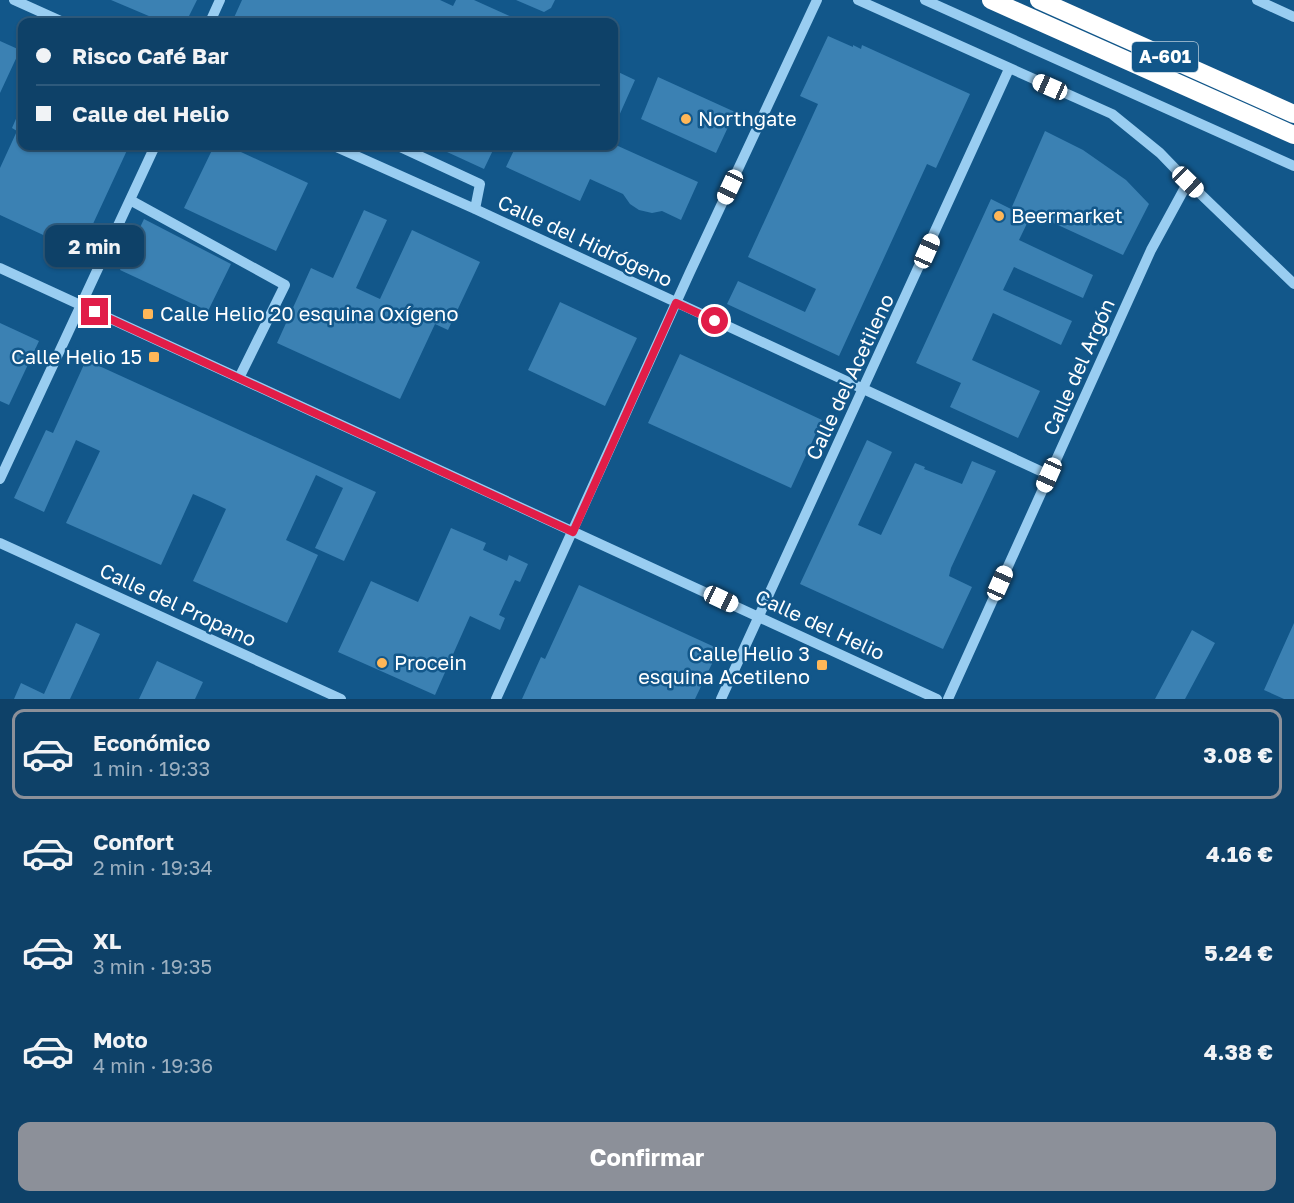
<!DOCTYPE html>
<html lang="es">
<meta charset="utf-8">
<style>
body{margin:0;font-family:"Golos Text",sans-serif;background:#17486e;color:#f1f3f6;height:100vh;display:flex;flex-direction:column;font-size:22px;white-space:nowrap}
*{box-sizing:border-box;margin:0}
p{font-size:20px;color:#9bafc0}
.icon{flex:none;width:33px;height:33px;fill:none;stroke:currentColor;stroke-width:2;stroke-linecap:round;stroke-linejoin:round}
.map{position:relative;height:699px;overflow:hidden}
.details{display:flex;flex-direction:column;background:#0e4168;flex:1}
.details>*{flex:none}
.hud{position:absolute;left:18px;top:18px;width:600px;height:132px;border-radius:12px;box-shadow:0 2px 4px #0004,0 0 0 2px #2e5a7c;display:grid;align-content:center;height:132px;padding:0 18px;background:#0e4168}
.end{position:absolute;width:27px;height:27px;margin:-14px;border:8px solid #e11d48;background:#fff;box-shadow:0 0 0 3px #fff}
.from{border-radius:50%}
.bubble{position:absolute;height:42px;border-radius:12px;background:#0e4168;box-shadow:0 2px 4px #0004,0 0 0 2px #2e5a7c;font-size:20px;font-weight:700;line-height:42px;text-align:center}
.car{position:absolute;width:18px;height:36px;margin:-18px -9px;border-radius:8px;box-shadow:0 0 4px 2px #0007;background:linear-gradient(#fff 24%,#345 0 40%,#fff 0 76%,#345 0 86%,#fff 0)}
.hud b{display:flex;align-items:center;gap:21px;height:57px;font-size:22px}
.hud b+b{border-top:2px solid #2e5a7c}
.hud i{width:15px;height:15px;background:#f1f3f6}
ul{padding:10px 0 0;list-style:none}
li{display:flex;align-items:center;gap:18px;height:90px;margin:0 12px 9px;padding:0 6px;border:3px solid transparent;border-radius:12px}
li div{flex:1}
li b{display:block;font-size:22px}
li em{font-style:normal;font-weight:700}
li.on{border-color:#8c9099}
li>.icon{width:54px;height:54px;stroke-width:1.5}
.action{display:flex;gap:12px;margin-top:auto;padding:12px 18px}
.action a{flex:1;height:69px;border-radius:12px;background:#8c9099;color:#fff;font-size:24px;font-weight:700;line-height:69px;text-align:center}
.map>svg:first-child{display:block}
.building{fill:#3b81b3}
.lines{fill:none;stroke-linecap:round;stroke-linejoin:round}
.minor{stroke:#99cdf1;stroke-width:10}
.highway{stroke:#fff;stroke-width:18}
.route{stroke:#e11d48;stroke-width:8}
.poi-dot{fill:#ffb758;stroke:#12578a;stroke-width:2}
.labels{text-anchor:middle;stroke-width:5;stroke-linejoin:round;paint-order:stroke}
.shield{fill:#12578a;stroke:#b8cddc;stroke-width:1.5}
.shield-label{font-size:18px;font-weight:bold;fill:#fff}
.poi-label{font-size:20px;fill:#fff;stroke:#12578a;text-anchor:start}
.street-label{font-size:20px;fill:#fff;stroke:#12578a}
</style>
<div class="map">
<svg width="1294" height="699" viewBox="0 0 1294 699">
<rect width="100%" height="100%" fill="#12578a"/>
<!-- building -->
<path class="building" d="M111,0H197L186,22H163Z
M242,0H440L453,6L456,0H474L523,22H232Z
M516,0H555L551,8L544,12Z
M828,36L853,47V45L861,49L862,45L970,94L936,168L927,164L839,356L727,304L738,281L805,312L816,289L748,257L818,104L800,96Z
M0,41L20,50L0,93Z
M614,70L635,80L614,127Z
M658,77L735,112L716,153L641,119Z
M22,105V146H129L80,252L0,215V168L17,131L12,128Z
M1045,131L1083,150L1126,180L1149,204L1123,255L1032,213L1019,240L1093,275L1083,298L1014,267L1003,290L1072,321L1061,345L993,313L972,360L1040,391L1018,438L950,407L961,383L916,363L991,199L1011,209Z
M214,146H228L308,183L276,251L184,208Z
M434,146H495L484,169Z
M516,146H618L698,182L681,220L662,211L652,213L639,210L630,204L623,194L590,179L580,201L506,167Z
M364,210L387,220L356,288L380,299L412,230L480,262L448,330L435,324L400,399L277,343L311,268L333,278Z
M144,219L231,264L208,311L120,270Z
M560,302L637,338L605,406L528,370Z
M0,323L39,341L9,405L0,401Z
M680,354L822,420L791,488L648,423Z
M86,360L376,492L344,561L315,548L343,488L316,475L286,540L318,555L287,623L193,581L226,509L209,501L193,494L161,565L66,523L100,451L76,440L44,512L14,498L46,430L53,433Z
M867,440L892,452L858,525L881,535L915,463L925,467L924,469L962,484L972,461L996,471L951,568L949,576L972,587L943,649L800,584Z
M451,528L486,543L483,550L507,561L509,555L528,564L520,582L515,580L499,615L505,618L500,630L470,616L435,695L338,652L371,581L418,602Z
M579,585L719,649L695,699H522L541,657L545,659Z
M76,623L100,634L70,699H14L21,683L44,694Z
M1294,623V699H1284L1264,690Z
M1192,630L1215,643L1185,699H1155Z
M157,661L203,682L195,699H139Z"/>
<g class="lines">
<!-- minor -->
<path class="minor" d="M14,0L63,22
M858,0L1112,114L1160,153L1188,182L1294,284
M925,0L1294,166
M1257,0L1294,17
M210,22L220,0
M334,146L475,209L1049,475
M398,146L480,184L475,209
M130,200L285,285L239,378
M0,268L937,699
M0,479L155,146
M0,543L341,699
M496,699L690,272L817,0
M721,699L1009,69
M948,699L1151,250L1188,182"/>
<!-- highway -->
<path class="highway" d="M991,0L1294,135
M1039,0L1294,114"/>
</g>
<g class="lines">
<!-- route -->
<path class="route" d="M95,312L573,532L676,303L715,321"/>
</g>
<!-- markers -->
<g class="poi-dot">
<circle cx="686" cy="119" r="6"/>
<circle cx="999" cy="216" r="6"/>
<rect x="142" y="308" width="12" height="12" rx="3"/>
<rect x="148" y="351" width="12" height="12" rx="3"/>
<circle cx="382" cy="663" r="6"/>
<rect x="816" y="659" width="12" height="12" rx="3"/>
</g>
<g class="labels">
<!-- shield labels -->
<rect class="shield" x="1132" y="42" width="66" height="30" rx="4.5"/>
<g class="shield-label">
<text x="1165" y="63">A-601</text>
</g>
<!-- poi labels -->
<g class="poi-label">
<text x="698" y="126">Northgate</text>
<text x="1011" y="223">Beermarket</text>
<text x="160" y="321">Calle Helio 20 esquina Oxígeno</text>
<text x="142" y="364" text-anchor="end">Calle Helio 15</text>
<text x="810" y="661" text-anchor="end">Calle Helio 3<tspan x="810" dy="23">esquina Acetileno</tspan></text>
<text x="394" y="670">Procein</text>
</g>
<!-- street labels -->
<g class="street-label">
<text transform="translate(585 241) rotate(25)" y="7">Calle del Hidrógeno</text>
<text transform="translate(1079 367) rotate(-66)" y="7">Calle del Argón</text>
<text transform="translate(850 377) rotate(-65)" y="7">Calle del Acetileno</text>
<text transform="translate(178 605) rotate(25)" y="7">Calle del Propano</text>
<text transform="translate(820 625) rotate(25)" y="7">Calle del Helio</text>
</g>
</g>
</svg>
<i class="end from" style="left:715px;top:321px"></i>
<i class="end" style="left:95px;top:312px"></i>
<div class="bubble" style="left:45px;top:225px;width:99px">2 min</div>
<i class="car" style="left:1050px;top:87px;rotate:294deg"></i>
<i class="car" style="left:1188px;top:182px;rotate:134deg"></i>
<i class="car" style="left:730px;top:187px;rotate:205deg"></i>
<i class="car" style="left:927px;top:251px;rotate:24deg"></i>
<i class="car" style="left:1049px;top:475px;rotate:204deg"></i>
<i class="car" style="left:1000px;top:583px;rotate:24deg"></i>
<i class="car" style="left:721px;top:599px;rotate:115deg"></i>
<div class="hud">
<b><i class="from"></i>Risco Café Bar</b>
<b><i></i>Calle del Helio</b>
</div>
</div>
<section class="details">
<ul>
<li class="on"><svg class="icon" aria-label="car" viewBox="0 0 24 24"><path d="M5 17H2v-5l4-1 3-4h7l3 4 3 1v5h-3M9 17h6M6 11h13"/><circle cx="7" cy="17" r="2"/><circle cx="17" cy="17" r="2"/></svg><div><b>Económico</b><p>1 min · 19:33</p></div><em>3.08 €</em></li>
<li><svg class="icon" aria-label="car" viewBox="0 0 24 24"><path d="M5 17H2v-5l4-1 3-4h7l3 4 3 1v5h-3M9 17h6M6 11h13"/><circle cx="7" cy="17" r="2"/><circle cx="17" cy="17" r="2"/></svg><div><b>Confort</b><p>2 min · 19:34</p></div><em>4.16 €</em></li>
<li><svg class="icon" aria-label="car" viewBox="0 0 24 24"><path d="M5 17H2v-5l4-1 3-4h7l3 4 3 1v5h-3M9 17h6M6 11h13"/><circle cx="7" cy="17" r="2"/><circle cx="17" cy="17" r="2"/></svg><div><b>XL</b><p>3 min · 19:35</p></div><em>5.24 €</em></li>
<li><svg class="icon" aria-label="car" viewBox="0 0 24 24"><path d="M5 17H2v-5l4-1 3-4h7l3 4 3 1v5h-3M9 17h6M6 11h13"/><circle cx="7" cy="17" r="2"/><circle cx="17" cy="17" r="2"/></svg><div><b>Moto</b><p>4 min · 19:36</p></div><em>4.38 €</em></li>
</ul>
<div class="action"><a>Confirmar</a></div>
</section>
